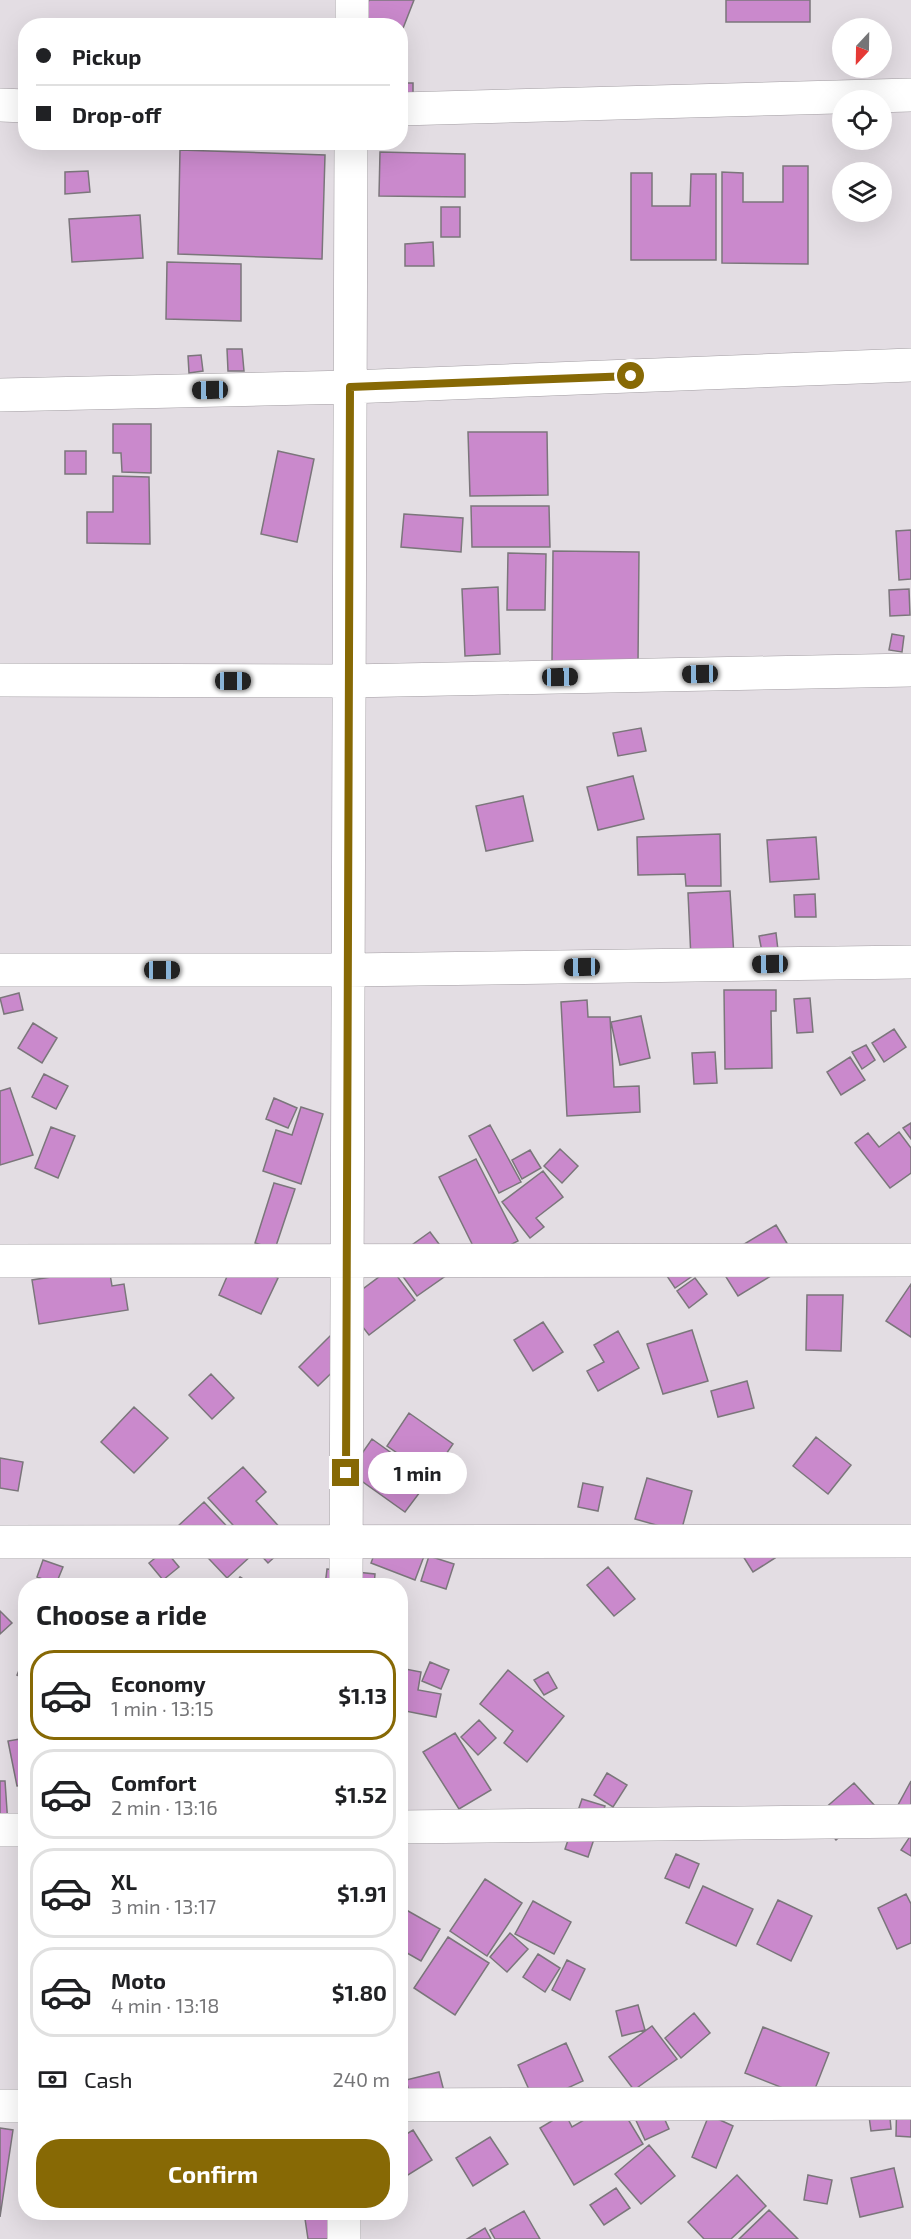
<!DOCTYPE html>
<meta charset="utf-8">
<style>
body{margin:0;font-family:"Exo 2",sans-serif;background:#f6f6f6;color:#202124;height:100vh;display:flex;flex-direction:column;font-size:22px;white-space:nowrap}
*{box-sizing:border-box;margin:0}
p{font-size:20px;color:#757577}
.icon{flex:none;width:33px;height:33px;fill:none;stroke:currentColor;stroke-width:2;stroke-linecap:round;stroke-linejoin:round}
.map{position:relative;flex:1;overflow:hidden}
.details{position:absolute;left:18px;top:1578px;width:390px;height:642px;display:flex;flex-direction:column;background:#fff;border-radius:24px;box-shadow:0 6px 24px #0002}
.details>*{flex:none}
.hud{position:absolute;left:18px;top:18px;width:390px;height:132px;border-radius:24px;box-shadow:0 6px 24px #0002;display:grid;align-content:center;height:132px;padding:0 18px;background:#fff}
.needle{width:39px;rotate:202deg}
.buttons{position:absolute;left:832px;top:18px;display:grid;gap:12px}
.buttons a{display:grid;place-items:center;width:60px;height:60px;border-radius:50%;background:#fff;box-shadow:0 6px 24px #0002;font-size:30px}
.end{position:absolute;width:27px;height:27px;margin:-14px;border:8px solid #876905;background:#fff;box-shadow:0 0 0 3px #fff}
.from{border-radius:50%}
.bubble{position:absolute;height:42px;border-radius:21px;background:#fff;box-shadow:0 6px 24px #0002;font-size:20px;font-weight:700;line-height:42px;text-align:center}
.car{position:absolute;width:18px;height:36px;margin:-18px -9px;border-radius:8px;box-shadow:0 0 4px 2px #0007;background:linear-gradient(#222 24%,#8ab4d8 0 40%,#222 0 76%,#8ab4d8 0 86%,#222 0)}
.hud b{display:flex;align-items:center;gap:21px;height:57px;font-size:22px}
.hud b+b{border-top:2px solid #e0e0e0}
.hud i{width:15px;height:15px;background:#202124}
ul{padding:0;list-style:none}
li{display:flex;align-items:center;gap:18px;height:90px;margin:0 12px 9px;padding:0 6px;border:3px solid #e0e0e0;border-radius:24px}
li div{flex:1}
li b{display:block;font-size:22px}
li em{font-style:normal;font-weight:700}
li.active{border-color:#876905}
li>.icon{width:54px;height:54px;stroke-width:1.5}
h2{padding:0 18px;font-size:27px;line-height:72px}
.pay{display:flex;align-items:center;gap:15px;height:66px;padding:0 18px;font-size:22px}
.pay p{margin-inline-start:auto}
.button{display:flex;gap:12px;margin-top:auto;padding:12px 18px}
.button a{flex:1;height:69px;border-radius:24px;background:#876905;color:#fff;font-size:24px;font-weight:700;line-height:69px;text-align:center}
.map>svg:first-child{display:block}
.building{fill:#ca89cc;stroke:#7b767b;stroke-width:1.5}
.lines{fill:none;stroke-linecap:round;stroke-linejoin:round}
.street-casing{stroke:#a29da2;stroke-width:34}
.street{stroke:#fff;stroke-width:33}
.route{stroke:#876905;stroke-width:8}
</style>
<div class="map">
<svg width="911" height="2239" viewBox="0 0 911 2239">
<rect width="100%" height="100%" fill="#e3dde3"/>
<!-- building -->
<path class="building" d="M369,0H414L400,36V26H359Z
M726,0H810V22H726Z
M400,83H413V106H400Z
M180,150L325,155L322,259L178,254Z
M380,152L465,154V197L379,196Z
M783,166H808V264L722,263V172L743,173V202H783Z
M88,171L90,192L65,194V172Z
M631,173H652V206H690L691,174H716V260H631Z
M441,207H460V237H441Z
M140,215L143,258L72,262L69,219Z
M433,242L434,266H405V244Z
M167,262L241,264V321L166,319Z
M227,349H242L244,371H228Z
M201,355L203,371L189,373L188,356Z
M113,424H151V473L122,472L121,453H113Z
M468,432H547L548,495L470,496Z
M65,451H86V474H65Z
M278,451L314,459L297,542L261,534Z
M113,476L149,477L150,544L87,543V512H113Z
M471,506H549L550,547H472Z
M404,514L463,518L461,552L401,547Z
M911,530V579L899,580L896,531Z
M553,551L639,552L638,663H552Z
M508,553L546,554L545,610H507Z
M498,587L500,654L465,656L462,589Z
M909,589L910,615L890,616L889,590Z
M892,634L904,636L902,652L889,650Z
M641,728L646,751L618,756L613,733Z
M633,776L644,819L598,830L587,787Z
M523,796L533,841L486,851L476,806Z
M720,834L721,886H686L685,874L638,875L637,837Z
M816,837L819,879L770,882L767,840Z
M730,891L734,957L691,959L688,893Z
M815,894L816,917H795L794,895Z
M776,933L778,950L762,952L759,936Z
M724,990H776V1011H771L772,1068L725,1069Z
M19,993L23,1010L4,1014L0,998Z
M810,998L813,1032L797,1033L794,999Z
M587,1000L588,1017H610L614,1087L639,1086L640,1112L567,1116L561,1002Z
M641,1016L650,1058L620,1065L611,1022Z
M33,1023L57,1038L42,1063L18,1048Z
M894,1029L906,1047L884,1062L872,1043Z
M866,1045L875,1060L862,1069L852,1052Z
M715,1052L717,1083L694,1084L692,1053Z
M850,1057L865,1080L841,1095L827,1072Z
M44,1074L68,1086L56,1109L32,1097Z
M10,1088L33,1155L0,1165V1091Z
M274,1098L297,1108L288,1128L266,1119Z
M301,1107L323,1114L301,1184L263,1171L276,1130L292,1135Z
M911,1123V1139L903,1128Z
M490,1125L521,1182L499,1193L469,1136Z
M51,1127L75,1136L58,1178L35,1168Z
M899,1132L911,1148V1173L890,1188L855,1143L868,1133L879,1147Z
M560,1149L578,1166L562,1183L544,1166Z
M530,1150L541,1168L522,1179L512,1160Z
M476,1159L518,1241L480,1260L439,1177Z
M543,1171L563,1197L536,1218L544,1227L530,1238L502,1202Z
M274,1183L295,1189L275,1249L255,1243Z
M776,1225L797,1260L738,1296L716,1261Z
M430,1232L457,1268L417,1296L391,1260Z
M235,1258L278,1278L261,1314L219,1295Z
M109,1268L112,1286L124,1284L128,1310L39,1324L32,1280Z
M391,1268L415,1300L369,1335L344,1303Z
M663,1270L694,1275L675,1288Z
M695,1278L707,1294L689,1308L677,1291Z
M911,1284V1337L886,1321Z
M807,1295H843L841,1351L806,1350Z
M543,1322L563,1352L533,1371L514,1340Z
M692,1330L708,1381L663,1394L647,1344Z
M618,1331L639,1368L598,1391L587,1371L604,1362L594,1345Z
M332,1334L351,1354L318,1386L299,1367Z
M211,1374L234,1398L212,1419L189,1395Z
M747,1381L754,1408L718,1417L711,1391Z
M134,1407L168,1438L134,1473L101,1442Z
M409,1413L453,1444L431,1476L387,1446Z
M816,1437L851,1465L828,1494L793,1466Z
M372,1439L429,1480L405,1512L349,1472Z
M0,1458L23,1462L18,1491L0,1488Z
M243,1467L266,1492L256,1501L292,1541L268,1563L208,1498Z
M647,1478L692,1491L681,1532L635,1519Z
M583,1483L603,1487L598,1511L578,1507Z
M204,1502L253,1554L227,1578L178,1526Z
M382,1534L426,1551L415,1580L371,1563Z
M762,1539L775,1558L753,1572L741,1553Z
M165,1550L179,1567L163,1580L149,1563Z
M429,1556L454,1564L446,1589L421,1581Z
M43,1560L63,1567L56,1584L37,1577Z
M608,1567L635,1599L614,1616L587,1585Z
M327,1569L375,1574L374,1586H325Z
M240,1577L254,1586H234Z
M0,1611L12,1623L0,1634Z
M26,1654V1679L17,1675Z
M430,1662L449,1670L441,1689L422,1681Z
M400,1668L421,1672L418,1690L441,1694L436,1717L400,1710Z
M508,1670L564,1716L527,1762L504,1743L513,1731L480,1704Z
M548,1672L557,1688L544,1695L534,1680Z
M479,1720L496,1738L478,1755L461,1737Z
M455,1733L491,1790L459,1809L423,1752Z
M26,1738V1785L17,1786L8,1741Z
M607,1773L627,1785L613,1807L594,1795Z
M0,1781H5L8,1825L0,1826Z
M911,1781V1812L898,1805Z
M854,1783L875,1806L836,1840L816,1816Z
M582,1799L605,1806L588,1857L565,1849Z
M911,1835V1856L901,1850Z
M676,1854L699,1864L689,1888L665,1878Z
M485,1879L522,1903L487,1956L450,1931Z
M703,1886L753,1909L736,1946L686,1923Z
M906,1894L911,1904V1943L897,1949L878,1908Z
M778,1900L812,1916L791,1961L757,1944Z
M533,1901L571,1922L554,1954L515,1934Z
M401,1907L440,1929L421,1961L400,1949Z
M510,1933L528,1949L507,1972L490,1957Z
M448,1937L489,1963L455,2015L414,1988Z
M538,1954L560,1968L545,1992L523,1977Z
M567,1960L585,1969L570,2000L552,1990Z
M638,2005L645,2030L622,2036L616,2011Z
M694,2013L710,2033L681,2058L665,2038Z
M652,2026L677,2059L634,2090L609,2057Z
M763,2027L829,2053L811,2099L745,2073Z
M566,2043L583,2081L535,2103L518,2065Z
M439,2072L446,2099L413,2107L406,2080Z
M652,2091L669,2129L645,2140L627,2101Z
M897,2091L911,2092V2137L896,2136Z
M617,2101L643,2144L574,2185L540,2128L565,2113L572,2127Z
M889,2107L891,2129L871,2131L868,2109Z
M709,2115L733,2126L716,2168L692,2157Z
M0,2128L13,2130L0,2217Z
M413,2130L432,2160L400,2180V2138Z
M490,2137L508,2164L473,2186L456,2158Z
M649,2145L675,2176L641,2204L615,2174Z
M894,2168L903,2207L860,2217L851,2178Z
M737,2175L766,2206L731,2239H704L688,2222Z
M808,2175L832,2180L827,2204L804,2200Z
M616,2188L630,2208L604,2225L590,2205Z
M769,2210L798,2239H739Z
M524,2211L540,2239H495L490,2230Z
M304,2212H345L349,2239H308Z
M485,2228L491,2239H467Z"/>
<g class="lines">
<defs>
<path id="street" d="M352,26V0
M0,105L26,106
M400,109L911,95
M0,395L350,387L911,365
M0,680L349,681L911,670
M0,970H348L911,962
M0,1261L911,1260
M0,1542L911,1541
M346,1586L351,142
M400,1827L911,1821
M0,1830H26
M400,2105L911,2103
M0,2106H26
M344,2239V2212"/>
</defs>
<!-- street casing -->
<use href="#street" class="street-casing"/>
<!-- street -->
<use href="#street" class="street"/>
</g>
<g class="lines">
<!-- route -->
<path class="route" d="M346,1473L350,387L631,376"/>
</g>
</svg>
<div class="buttons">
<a><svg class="needle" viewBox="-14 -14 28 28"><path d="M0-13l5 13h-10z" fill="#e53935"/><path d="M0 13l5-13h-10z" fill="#757577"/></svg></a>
<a><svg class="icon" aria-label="locate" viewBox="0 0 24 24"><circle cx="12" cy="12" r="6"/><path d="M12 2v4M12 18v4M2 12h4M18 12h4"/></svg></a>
<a><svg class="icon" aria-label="layers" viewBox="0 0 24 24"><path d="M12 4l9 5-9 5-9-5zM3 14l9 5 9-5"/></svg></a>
</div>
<i class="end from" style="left:631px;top:376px"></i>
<i class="end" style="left:346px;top:1473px"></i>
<div class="bubble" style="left:368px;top:1452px;width:99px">1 min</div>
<i class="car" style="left:210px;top:390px;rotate:269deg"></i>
<i class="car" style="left:700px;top:674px;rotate:269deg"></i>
<i class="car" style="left:560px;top:677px;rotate:89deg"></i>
<i class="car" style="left:233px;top:681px;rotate:90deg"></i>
<i class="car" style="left:770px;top:964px;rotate:269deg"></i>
<i class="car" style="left:582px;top:967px;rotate:269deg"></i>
<i class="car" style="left:162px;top:970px;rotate:90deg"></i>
<div class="hud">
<b><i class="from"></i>Pickup</b>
<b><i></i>Drop-off</b>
</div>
<section class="details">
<h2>Choose a ride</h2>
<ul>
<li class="active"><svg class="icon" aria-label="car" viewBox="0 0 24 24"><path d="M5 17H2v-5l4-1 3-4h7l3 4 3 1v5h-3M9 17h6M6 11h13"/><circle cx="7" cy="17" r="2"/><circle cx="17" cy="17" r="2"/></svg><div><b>Economy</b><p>1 min · 13:15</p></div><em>$1.13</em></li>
<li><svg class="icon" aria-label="car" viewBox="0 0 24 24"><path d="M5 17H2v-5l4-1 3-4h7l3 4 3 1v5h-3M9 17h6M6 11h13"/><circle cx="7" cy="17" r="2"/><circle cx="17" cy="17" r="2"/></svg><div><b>Comfort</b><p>2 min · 13:16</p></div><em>$1.52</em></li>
<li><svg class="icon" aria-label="car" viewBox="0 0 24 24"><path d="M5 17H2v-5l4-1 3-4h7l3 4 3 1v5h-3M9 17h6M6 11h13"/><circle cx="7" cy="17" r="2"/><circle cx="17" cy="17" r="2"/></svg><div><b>XL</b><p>3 min · 13:17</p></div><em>$1.91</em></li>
<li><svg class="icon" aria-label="car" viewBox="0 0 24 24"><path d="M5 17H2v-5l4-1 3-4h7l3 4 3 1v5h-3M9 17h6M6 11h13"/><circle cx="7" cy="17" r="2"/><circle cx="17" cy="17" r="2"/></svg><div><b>Moto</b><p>4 min · 13:18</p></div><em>$1.80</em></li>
</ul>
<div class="pay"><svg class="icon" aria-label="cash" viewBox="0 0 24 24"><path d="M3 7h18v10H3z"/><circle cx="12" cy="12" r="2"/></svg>Cash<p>240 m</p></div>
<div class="button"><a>Confirm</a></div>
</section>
</div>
